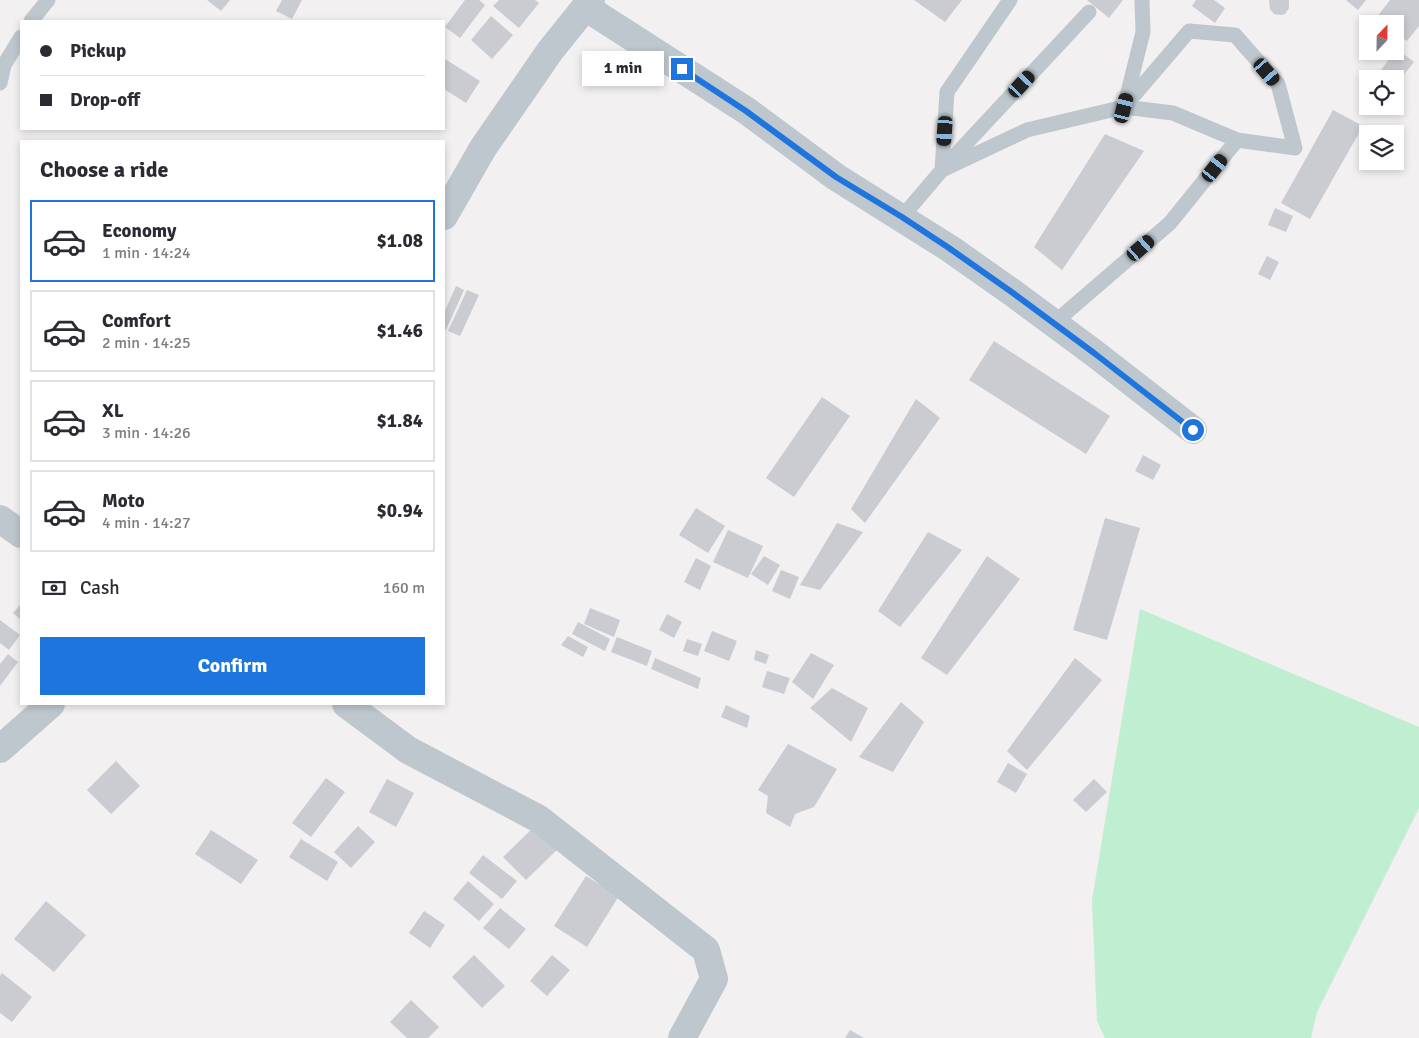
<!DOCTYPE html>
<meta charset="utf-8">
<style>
body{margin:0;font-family:Signika,sans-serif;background:#f2f2f3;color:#2b2b33;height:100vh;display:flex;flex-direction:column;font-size:19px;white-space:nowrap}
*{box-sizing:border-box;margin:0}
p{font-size:16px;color:#7c7c81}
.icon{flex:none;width:28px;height:28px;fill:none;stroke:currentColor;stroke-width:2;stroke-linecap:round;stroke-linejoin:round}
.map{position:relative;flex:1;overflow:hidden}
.drawer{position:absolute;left:20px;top:140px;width:425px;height:565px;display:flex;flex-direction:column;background:#fff;border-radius:0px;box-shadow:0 2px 8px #0003}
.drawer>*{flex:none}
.hud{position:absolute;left:20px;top:20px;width:425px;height:110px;border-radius:0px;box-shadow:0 2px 8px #0003;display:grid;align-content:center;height:110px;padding:0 20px;background:#fff}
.needle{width:32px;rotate:22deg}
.controls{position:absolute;left:1359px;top:15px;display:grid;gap:10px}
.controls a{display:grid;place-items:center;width:45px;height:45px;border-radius:0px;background:#fff;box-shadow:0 2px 8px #0003;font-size:25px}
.end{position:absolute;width:22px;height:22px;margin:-11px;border:6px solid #1e75de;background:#fff;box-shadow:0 0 0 2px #fff}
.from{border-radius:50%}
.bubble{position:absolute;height:35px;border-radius:0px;background:#fff;box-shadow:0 2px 8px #0003;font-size:16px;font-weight:700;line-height:35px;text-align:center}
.car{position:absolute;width:15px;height:30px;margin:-15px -8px;border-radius:6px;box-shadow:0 0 4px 1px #0007;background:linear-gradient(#222 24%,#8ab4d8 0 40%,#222 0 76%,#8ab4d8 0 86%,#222 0)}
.hud b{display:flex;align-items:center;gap:18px;height:48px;font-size:19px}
.hud b+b{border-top:1px solid #e1e1e2}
.hud i{width:12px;height:12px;background:#2b2b33}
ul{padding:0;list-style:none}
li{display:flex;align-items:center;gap:15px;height:82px;margin:0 10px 8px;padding:0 10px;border:2px solid #e1e1e2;border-radius:0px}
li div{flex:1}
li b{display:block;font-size:19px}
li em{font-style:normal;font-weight:700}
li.on{border-color:#1e75de}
li>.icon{width:45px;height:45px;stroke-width:1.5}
h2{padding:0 20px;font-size:22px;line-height:60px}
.pay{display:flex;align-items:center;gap:12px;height:55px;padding:0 20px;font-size:19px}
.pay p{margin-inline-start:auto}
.button{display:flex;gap:10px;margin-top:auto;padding:10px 20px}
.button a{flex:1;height:58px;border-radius:0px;background:#1e75de;color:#fff;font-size:20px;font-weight:700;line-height:58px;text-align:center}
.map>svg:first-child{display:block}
.green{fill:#c0eed1}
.building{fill:#caccd2}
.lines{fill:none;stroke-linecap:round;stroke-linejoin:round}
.service{stroke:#bec7ce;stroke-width:15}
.minor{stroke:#bec7ce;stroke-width:28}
.route{stroke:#1e75de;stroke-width:6}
</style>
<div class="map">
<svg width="1419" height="1038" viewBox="0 0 1419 1038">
<rect width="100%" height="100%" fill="#f2f0f0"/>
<!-- green -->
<path class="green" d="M1140,609L1419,727V808L1317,1012L1311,1038H1105L1097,1021L1092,900Z"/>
<!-- building -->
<path class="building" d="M207,0H230L221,11Z
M282,0H302L292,19L276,11Z
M465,0H479L485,5L460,38L445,27Z
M499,0H535L539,3L519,28L493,6Z
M914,0H962L945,22Z
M1087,0H1123L1109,18Z
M1196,0H1214L1225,8L1215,23L1192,6Z
M1269,0H1289V8L1285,14L1281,15L1274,14L1270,9Z
M1346,0H1366L1358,10Z
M1390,0H1419V26L1407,41L1395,32V24H1384L1376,18Z
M491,16L513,35L492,59L471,40Z
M1397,49L1414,62L1395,86V79H1374Z
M445,59L480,81L466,103L444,89V61Z
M1333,110L1363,126L1310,219L1281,203Z
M1105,134L1144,151L1062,270L1034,247Z
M1275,208L1293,216L1286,232L1268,225Z
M1267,256L1279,262L1270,280L1258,274Z
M456,286L464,290L446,330L444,329V313Z
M467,290L479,295L460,336L448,331Z
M994,341L1110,416L1086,454L969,380Z
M822,397L850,416L794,497L766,478Z
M916,399L940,418L865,523L851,509Z
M1143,455L1161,465L1153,480L1135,471Z
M696,508L725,526L708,553L679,535Z
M1105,518L1140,528L1107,640L1073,630Z
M837,523L863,532L820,590L800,585Z
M728,530L763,546L748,578L713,562Z
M928,532L962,550L900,627L878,611Z
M764,556L780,565L768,585L751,574Z
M987,556L1020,579L947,675L921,658Z
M696,558L711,566L700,590L684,582Z
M781,570L799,577L790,599L772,591Z
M21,604V620L13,613Z
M590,608L620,620L614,637L584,624Z
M667,614L682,622L674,638L659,630Z
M0,620L20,635L9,650L0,643Z
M578,622L610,639L605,651L572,634Z
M712,631L737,641L729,661L704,651Z
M568,636L588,647L583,657L561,645Z
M617,637L652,651L647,666L611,652Z
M687,639L702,644L698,656L683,651Z
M756,650L769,655L766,664L754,660Z
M811,653L834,665L813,699L792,682Z
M8,654L18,662L0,686V664Z
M655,658L701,678L698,689L651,669Z
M1075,658L1102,680L1027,770L1007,751Z
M767,671L790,678L784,694L762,687Z
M832,688L868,708L851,742L810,708Z
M901,702L924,722L893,772L859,757Z
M726,705L750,716L747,728L721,717Z
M788,744L837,769L814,807L795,814L790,827L766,813L768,796L758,790Z
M116,761L140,786L111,814L87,790Z
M1008,763L1027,774L1016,793L997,782Z
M326,778L345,792L311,837L292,823Z
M387,779L414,793L396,827L369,812Z
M1094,779L1107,792L1086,812L1073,800Z
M537,824L560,847L526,880L503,857Z
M358,826L375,842L351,868L334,852Z
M211,830L258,860L241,884L195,854Z
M301,839L338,862L327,881L289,857Z
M483,855L517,881L502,899L469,873Z
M586,876L619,896L587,947L554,926Z
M468,881L494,904L479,921L453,899Z
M46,901L86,935L54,972L14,939Z
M500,908L526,929L509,949L483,928Z
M424,911L445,925L430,948L409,933Z
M474,955L505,986L482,1008L452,977Z
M552,955L570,970L547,996L530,981Z
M2,973L32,997L12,1022L0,1013V976Z
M411,1000L439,1027L428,1038H407L390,1022Z
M850,1030L864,1038H845Z"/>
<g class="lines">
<!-- service -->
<path class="service" d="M31,21L48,0
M0,83L4,65L21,37
M1125,104L1143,32L1142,0
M948,163L1089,12
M942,170L947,92L1010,0
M902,217L942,170L1027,130L1124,107L1173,113L1237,140L1295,148L1278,84L1235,35L1189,31L1124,107
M1054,323L1170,223L1237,140"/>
<!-- minor -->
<path class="minor" d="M585,7L747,111L836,177L949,248L1013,293L1094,353L1193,430
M444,216L483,148L550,51L591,0
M0,519L21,534
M346,704L408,750L539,819L706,950L714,979L682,1038
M0,749L51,704"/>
</g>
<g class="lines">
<!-- route -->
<path class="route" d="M682,69L746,111L836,177L902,217L949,248L1013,293L1094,353L1193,430"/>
</g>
</svg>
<div class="controls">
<a><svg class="needle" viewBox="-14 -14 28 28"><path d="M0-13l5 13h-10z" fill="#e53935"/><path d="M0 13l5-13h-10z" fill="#7c7c81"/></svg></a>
<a><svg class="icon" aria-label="locate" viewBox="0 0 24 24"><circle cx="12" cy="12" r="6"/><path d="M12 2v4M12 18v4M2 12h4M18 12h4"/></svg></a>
<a><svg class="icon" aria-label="layers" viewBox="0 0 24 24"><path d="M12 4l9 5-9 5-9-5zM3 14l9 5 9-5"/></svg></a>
</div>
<i class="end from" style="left:1193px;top:430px"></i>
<i class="end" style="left:682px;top:69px"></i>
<div class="bubble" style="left:582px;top:51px;width:82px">1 min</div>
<i class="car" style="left:1267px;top:72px;rotate:139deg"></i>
<i class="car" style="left:1022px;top:84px;rotate:43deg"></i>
<i class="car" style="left:1124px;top:108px;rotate:14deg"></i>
<i class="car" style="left:945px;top:131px;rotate:184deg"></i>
<i class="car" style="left:1215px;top:168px;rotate:38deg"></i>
<i class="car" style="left:1141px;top:248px;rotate:49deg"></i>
<div class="hud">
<b><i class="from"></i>Pickup</b>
<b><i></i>Drop-off</b>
</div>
<section class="drawer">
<h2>Choose a ride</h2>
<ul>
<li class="on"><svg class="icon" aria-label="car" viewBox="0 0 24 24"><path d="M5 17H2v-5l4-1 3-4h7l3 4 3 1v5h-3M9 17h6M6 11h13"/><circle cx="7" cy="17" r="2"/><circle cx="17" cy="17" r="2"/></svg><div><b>Economy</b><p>1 min · 14:24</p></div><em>$1.08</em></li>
<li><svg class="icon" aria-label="car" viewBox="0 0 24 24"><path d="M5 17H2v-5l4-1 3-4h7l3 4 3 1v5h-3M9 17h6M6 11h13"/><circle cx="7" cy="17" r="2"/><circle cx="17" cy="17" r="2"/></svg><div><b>Comfort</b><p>2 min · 14:25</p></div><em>$1.46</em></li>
<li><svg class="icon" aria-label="car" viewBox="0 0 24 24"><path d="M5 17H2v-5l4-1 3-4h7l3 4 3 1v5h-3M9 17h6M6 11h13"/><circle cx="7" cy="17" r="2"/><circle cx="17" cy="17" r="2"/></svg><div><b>XL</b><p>3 min · 14:26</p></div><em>$1.84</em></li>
<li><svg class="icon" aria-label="car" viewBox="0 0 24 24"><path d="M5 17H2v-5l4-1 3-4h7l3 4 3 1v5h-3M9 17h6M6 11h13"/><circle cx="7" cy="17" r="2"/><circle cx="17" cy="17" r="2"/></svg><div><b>Moto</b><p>4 min · 14:27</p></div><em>$0.94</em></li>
</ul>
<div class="pay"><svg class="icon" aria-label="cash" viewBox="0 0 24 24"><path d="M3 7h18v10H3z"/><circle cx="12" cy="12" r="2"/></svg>Cash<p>160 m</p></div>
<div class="button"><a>Confirm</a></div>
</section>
</div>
